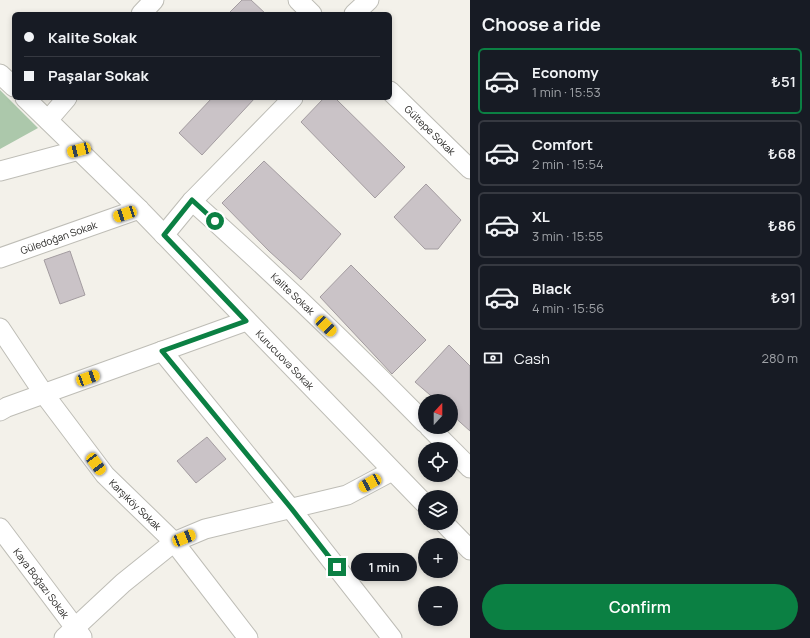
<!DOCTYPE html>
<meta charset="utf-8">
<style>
body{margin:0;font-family:Manrope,sans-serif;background:#242831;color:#f1f3f6;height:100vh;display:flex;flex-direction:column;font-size:15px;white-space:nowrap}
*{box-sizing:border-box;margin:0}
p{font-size:13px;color:#9ea1a6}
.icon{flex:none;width:22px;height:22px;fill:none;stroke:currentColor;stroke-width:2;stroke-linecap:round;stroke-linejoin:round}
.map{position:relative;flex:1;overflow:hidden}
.drawer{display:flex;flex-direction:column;background:#171b24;width:340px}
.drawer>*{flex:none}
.hud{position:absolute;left:12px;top:12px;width:380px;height:88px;border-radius:6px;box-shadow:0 2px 6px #0003;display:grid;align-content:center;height:88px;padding:0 12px;background:#171b24}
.needle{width:26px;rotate:21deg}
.buttons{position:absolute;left:418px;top:394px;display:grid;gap:8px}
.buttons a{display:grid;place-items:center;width:40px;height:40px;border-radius:50%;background:#171b24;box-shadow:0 2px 6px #0003;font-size:20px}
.end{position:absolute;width:18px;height:18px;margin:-9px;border:5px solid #0b8043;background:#fff;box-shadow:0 0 0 2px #fff}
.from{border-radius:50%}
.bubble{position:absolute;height:28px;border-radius:14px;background:#171b24;box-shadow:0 2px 6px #0003;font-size:13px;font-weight:600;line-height:28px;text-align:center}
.car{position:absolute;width:12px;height:24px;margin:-12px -6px;border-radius:5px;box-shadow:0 0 3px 1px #0007;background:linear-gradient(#f5c518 24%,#345 0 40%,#f5c518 0 76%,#345 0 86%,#f5c518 0)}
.hud b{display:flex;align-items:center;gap:14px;height:38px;font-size:15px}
.hud b+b{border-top:1px solid #363941}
.hud i{width:10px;height:10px;background:#f1f3f6}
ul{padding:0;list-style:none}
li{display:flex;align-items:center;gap:12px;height:66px;margin:0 8px 6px;padding:0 4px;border:2px solid #363941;border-radius:6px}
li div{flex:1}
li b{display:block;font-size:15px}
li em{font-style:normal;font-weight:600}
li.active{border-color:#0b8043}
li>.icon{width:36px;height:36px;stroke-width:1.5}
h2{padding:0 12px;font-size:18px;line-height:48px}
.pay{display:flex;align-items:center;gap:10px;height:44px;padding:0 12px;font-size:15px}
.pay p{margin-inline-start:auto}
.action{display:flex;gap:8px;margin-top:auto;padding:8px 12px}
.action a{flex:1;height:46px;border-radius:24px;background:#0b8043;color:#fff;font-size:16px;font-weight:600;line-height:46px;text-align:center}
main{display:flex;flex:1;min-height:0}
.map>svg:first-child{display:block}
.green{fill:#acc8ab}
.building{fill:#cac3c7;stroke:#a39ca0}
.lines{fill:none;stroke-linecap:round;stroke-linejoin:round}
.minor-casing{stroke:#bebdb6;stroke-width:21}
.minor{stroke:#fff;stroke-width:19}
.route{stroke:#0b8043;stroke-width:5}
.labels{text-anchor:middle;stroke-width:4;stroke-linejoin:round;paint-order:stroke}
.street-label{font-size:10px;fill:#292826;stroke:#fffffc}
</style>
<main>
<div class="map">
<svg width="470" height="638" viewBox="0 0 470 638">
<rect width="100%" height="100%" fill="#f3f1ea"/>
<!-- green -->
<path class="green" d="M0,90L38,128L0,149Z"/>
<!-- building -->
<path class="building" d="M242,0H251L266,14H228Z
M212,98H255L202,155L179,133Z
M324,98H335L405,167L375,198L301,122Z
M264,161L341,234L301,280L269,251L222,203Z
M426,184L461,220L438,249H425L394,217Z
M70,251L85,295L60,304L44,260Z
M351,265L426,340L392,374L320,297Z
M449,345L470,366V431L451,414V401H437L415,382Z
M207,437L226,459L196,483L177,461Z"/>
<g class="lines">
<defs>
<g id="minor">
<path d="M298,0L312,14"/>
<path d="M141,14L154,0"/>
<path d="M354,14L369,0"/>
<path d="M0,74L14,87"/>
<path id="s1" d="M390,91L470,169"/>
<path id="s2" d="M25,98L139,209L425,504"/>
<path d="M48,120L67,98"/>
<path d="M0,171L79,150"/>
<path id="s3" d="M192,201C272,272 349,346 425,423"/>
<path d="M164,235L192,201L293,98"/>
<path id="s4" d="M0,258L139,209"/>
<path id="s5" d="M0,328L44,394L105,475L174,542L248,638"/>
<path d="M162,351L291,509L392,638"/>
<path d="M0,411L7,407L246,321"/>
<path d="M429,427L470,468"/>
<path d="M444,523L470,550"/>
<path id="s6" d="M0,528L82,637"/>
<path d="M64,638L123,583L174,542L205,529L347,495L392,471"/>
</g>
</defs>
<!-- minor casing -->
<use href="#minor" class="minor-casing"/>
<!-- minor -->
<use href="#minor" class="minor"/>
</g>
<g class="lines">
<!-- route -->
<path class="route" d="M215,221L192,200L164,235L246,321L162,351L291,508L337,567"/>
</g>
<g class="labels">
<!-- street labels -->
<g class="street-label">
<text dy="4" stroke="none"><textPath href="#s1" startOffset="56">Gültepe Sokak</textPath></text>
<text dy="4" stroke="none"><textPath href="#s4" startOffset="62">Güledoğan Sokak</textPath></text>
<text dy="4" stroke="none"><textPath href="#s3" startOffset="137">Kalite Sokak</textPath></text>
<text dy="4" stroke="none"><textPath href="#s2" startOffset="369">Kurucuova Sokak</textPath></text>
<text dy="4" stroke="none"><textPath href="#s5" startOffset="223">Karşıköy Sokak</textPath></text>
<text dy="4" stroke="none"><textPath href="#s6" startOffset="69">Kaya Boğazı Sokak</textPath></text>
</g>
</g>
</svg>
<div class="buttons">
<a><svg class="needle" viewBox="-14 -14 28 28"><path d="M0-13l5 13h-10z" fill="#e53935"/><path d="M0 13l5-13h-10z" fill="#9ea1a6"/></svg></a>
<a><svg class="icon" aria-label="locate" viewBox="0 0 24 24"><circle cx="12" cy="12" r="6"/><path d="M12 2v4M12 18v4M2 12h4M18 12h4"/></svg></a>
<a><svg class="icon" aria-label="layers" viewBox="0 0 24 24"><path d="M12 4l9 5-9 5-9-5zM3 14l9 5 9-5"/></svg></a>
<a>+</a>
<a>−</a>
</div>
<i class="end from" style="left:215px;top:221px"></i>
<i class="end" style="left:337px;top:567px"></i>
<div class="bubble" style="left:351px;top:553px;width:66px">1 min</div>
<i class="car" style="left:79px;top:150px;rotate:255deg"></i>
<i class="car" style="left:125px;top:214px;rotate:251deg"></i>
<i class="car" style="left:326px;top:326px;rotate:134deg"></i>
<i class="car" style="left:88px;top:378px;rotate:70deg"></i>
<i class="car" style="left:96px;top:464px;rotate:143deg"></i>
<i class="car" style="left:370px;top:483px;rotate:241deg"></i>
<i class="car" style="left:184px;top:538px;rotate:68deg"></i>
<div class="hud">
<b><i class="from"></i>Kalite Sokak</b>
<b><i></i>Paşalar Sokak</b>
</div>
</div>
<section class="drawer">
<h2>Choose a ride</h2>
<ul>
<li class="active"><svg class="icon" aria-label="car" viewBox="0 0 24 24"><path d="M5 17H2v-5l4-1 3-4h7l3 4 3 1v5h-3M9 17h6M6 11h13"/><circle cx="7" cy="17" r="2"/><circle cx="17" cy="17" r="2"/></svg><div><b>Economy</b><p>1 min · 15:53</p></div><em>₺51</em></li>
<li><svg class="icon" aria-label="car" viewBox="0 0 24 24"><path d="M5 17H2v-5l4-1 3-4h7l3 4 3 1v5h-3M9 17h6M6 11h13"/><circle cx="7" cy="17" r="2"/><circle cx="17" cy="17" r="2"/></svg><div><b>Comfort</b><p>2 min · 15:54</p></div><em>₺68</em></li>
<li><svg class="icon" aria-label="car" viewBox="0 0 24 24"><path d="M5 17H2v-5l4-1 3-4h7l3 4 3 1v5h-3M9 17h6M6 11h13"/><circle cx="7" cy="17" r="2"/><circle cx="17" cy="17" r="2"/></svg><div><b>XL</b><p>3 min · 15:55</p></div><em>₺86</em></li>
<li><svg class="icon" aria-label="car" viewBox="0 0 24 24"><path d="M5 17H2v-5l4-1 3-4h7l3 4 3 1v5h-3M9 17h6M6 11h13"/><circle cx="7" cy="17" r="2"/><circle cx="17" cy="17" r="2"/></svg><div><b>Black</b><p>4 min · 15:56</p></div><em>₺91</em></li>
</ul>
<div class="pay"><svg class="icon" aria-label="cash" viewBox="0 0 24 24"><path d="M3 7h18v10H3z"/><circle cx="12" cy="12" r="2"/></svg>Cash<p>280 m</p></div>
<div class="action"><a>Confirm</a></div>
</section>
</main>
